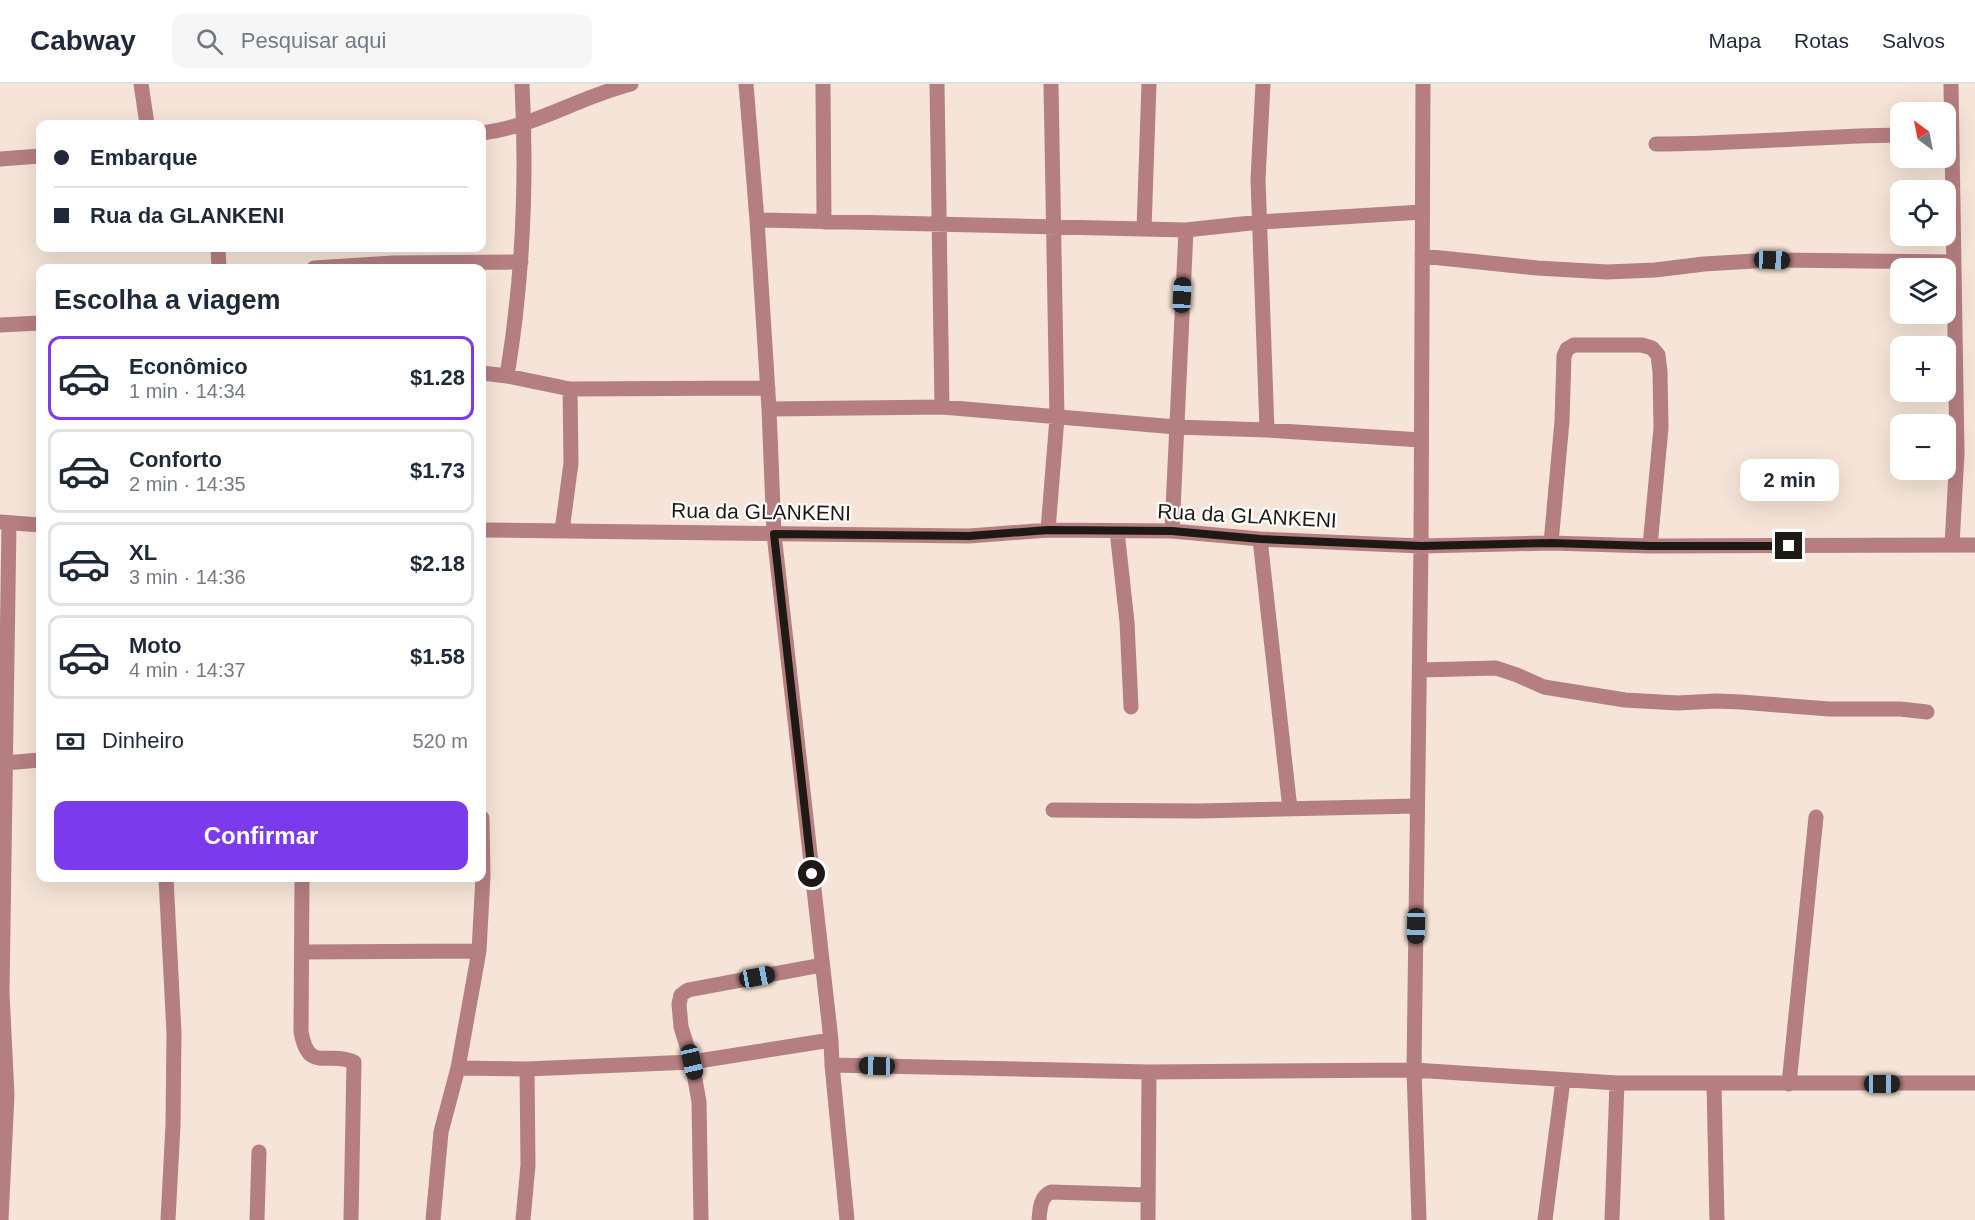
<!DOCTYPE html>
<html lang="pt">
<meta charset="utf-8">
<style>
body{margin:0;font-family:Helvetica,sans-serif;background:#f6f6f7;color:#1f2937;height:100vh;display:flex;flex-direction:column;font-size:22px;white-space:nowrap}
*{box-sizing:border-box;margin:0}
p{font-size:20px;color:#747a83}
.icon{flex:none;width:33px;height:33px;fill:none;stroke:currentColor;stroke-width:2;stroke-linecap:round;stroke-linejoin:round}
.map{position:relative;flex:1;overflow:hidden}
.details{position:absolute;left:36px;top:180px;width:450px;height:618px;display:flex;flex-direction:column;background:#fff;border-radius:12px;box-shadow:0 6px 24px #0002}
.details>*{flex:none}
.hud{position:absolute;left:36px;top:36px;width:450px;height:132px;border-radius:12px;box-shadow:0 6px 24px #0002;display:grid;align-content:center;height:132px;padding:0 18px;background:#fff}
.needle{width:39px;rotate:328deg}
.fabs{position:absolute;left:1890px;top:18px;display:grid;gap:12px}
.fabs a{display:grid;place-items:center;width:66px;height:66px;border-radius:12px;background:#fff;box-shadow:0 6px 24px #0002;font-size:30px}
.end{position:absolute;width:27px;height:27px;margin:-14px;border:8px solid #1f1914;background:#fff;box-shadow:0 0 0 3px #fff}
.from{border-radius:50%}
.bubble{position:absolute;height:42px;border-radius:12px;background:#fff;box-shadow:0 6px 24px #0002;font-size:20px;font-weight:700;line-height:42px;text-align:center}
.car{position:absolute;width:18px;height:36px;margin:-18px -9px;border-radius:8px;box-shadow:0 0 4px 2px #0007;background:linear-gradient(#222 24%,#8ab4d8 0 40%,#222 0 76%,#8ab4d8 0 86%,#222 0)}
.hud b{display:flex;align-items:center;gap:21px;height:57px;font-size:22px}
.hud b+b{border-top:2px solid #e0e1e3}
.hud i{width:15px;height:15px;background:#1f2937}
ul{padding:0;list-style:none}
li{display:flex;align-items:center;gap:18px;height:84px;margin:0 12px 9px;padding:0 6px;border:3px solid #e0e1e3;border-radius:12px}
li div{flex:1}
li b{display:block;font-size:22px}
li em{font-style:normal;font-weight:700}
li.selected{border-color:#7c3aed}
li>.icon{width:54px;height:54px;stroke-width:1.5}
h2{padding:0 18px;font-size:27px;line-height:72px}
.pay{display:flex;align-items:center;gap:15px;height:66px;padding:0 18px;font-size:22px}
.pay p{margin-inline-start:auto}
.action{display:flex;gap:12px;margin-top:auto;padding:12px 18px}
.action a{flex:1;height:69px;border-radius:12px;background:#7c3aed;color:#fff;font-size:24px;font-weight:700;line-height:69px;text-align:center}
header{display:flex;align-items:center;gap:36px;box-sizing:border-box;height:84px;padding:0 30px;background:#fff;border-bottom:2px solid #e0e1e3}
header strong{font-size:28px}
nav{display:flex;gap:33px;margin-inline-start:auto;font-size:21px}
.search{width:420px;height:54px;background:#f6f6f7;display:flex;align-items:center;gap:15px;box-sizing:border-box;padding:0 21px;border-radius:12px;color:#747a83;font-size:22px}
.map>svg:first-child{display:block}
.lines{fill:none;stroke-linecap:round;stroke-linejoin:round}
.minor{stroke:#b57e81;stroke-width:15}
.route{stroke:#1f1914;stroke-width:8}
.labels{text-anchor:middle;stroke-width:4.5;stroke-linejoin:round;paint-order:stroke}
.street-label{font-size:21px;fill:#1f1914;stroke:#fff}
</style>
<header>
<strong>Cabway</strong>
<div class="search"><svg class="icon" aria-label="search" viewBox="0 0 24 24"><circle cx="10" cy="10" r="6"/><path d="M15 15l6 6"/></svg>Pesquisar aqui</div>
<nav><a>Mapa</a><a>Rotas</a><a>Salvos</a></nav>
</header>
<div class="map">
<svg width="1975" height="1136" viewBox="0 0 1975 1136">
<rect width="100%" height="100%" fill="#f5e4d7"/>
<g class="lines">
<!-- minor -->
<path class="minor" d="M141,0L147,40
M746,0L757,136L769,325L774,450L831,956L832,981L847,1136
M823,0L824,138
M937,0L942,323
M1263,0L1258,95L1267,346
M1951,0L1957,369L1952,461
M482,49C537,42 579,13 631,0
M1656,60C1738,60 1819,52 1900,51
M0,75L40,72
M757,136L1186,146L1260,138L1422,128
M1144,145L1149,0
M218,164L219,184
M1422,172L1537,184L1607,188L1655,186L1704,180L1771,176L1953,178
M314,184L393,179L521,178
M0,241L40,239
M482,289L507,292L570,305L768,304
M507,292C523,195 527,97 522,0
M769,325L942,323L1176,343L1267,346L1421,356
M0,438L40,441
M482,446L969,452L1048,446L1172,447L1260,455L1421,462L1551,459L1650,462L1975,461
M1048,446L1057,334L1051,0
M562,447L571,379L570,305
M1117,447L1127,538L1131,623
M1172,447L1186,146
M1260,455L1290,725
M1551,459L1562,337L1564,272L1567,265L1574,261H1642L1652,264L1658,271L1660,288L1661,344L1650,462
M1420,586L1496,584L1517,591L1544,603L1625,616L1678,619L1716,617L1741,618L1829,625H1900L1927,628
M5,679L40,676
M1053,726L1199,727L1417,722
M166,794L174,949L173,1041L168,1136
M302,794L301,948C309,990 327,966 354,978L351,1136
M302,868L479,867
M832,981L1149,988L1414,986L1617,999H1975
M458,984L527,985L692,978L831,956
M1714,1000L1717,1136
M1789,1000L1816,733
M1,1136L7,1011L2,909L9,439
M257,1136L259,1068
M433,1136L441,1048L458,984L479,867L483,792L482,734
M523,1136L528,1081L527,985
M701,1136L699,1018L692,978L681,943L679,920L681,911L688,906L822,881
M1039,1136C1040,1125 1040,1113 1051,1108L1148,1111
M1148,1136L1149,988
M1419,1136L1414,986L1421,462L1423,0
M1545,1136L1563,996
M1612,1136L1617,999"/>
</g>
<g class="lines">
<!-- route -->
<path class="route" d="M812,790L774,450L969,452L1048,446L1172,447L1260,455L1421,462L1551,459L1650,462H1789"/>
</g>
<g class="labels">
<!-- street labels -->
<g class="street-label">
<text transform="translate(761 428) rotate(1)" y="7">Rua da GLANKENI</text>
<text transform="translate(1247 432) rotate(3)" y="7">Rua da GLANKENI</text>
</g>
</g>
</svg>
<div class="fabs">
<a><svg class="needle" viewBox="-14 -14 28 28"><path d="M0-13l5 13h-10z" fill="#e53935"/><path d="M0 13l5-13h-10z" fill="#747a83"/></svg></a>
<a><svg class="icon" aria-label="locate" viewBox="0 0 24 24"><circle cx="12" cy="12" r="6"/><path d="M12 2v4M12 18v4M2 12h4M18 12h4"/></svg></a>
<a><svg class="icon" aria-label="layers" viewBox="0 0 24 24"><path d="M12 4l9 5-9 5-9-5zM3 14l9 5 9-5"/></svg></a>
<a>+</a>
<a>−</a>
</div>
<i class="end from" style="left:812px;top:790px"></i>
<i class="end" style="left:1789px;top:462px"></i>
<div class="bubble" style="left:1740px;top:375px;width:99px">2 min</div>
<i class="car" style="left:1772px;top:176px;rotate:92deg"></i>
<i class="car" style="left:1182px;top:211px;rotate:3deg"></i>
<i class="car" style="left:1416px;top:842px;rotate:181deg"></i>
<i class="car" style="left:757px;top:893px;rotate:79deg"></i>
<i class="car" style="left:692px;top:978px;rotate:167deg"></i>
<i class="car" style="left:877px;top:982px;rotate:271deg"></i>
<i class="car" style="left:1882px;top:1000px;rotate:90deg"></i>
<div class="hud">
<b><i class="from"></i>Embarque</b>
<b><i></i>Rua da GLANKENI</b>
</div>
<section class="details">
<h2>Escolha a viagem</h2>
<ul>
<li class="selected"><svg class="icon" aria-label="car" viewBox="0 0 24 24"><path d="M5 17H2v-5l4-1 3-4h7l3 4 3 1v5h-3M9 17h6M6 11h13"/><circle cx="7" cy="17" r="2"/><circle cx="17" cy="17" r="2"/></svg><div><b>Econômico</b><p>1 min · 14:34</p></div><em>$1.28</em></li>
<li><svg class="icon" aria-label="car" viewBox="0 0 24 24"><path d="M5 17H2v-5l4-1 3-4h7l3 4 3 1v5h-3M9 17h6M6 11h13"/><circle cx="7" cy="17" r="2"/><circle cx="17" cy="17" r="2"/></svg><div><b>Conforto</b><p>2 min · 14:35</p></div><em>$1.73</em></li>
<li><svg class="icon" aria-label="car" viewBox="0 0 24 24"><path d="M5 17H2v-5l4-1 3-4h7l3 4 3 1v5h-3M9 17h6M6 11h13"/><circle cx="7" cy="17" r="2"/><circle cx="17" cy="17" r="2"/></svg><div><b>XL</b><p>3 min · 14:36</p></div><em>$2.18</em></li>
<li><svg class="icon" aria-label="car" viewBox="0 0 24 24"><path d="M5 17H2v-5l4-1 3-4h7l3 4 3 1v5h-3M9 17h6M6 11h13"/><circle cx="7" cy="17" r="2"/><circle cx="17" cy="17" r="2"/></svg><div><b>Moto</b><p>4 min · 14:37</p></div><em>$1.58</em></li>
</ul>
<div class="pay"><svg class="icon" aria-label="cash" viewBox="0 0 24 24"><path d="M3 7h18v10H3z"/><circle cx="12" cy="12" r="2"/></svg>Dinheiro<p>520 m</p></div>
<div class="action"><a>Confirmar</a></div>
</section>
</div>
